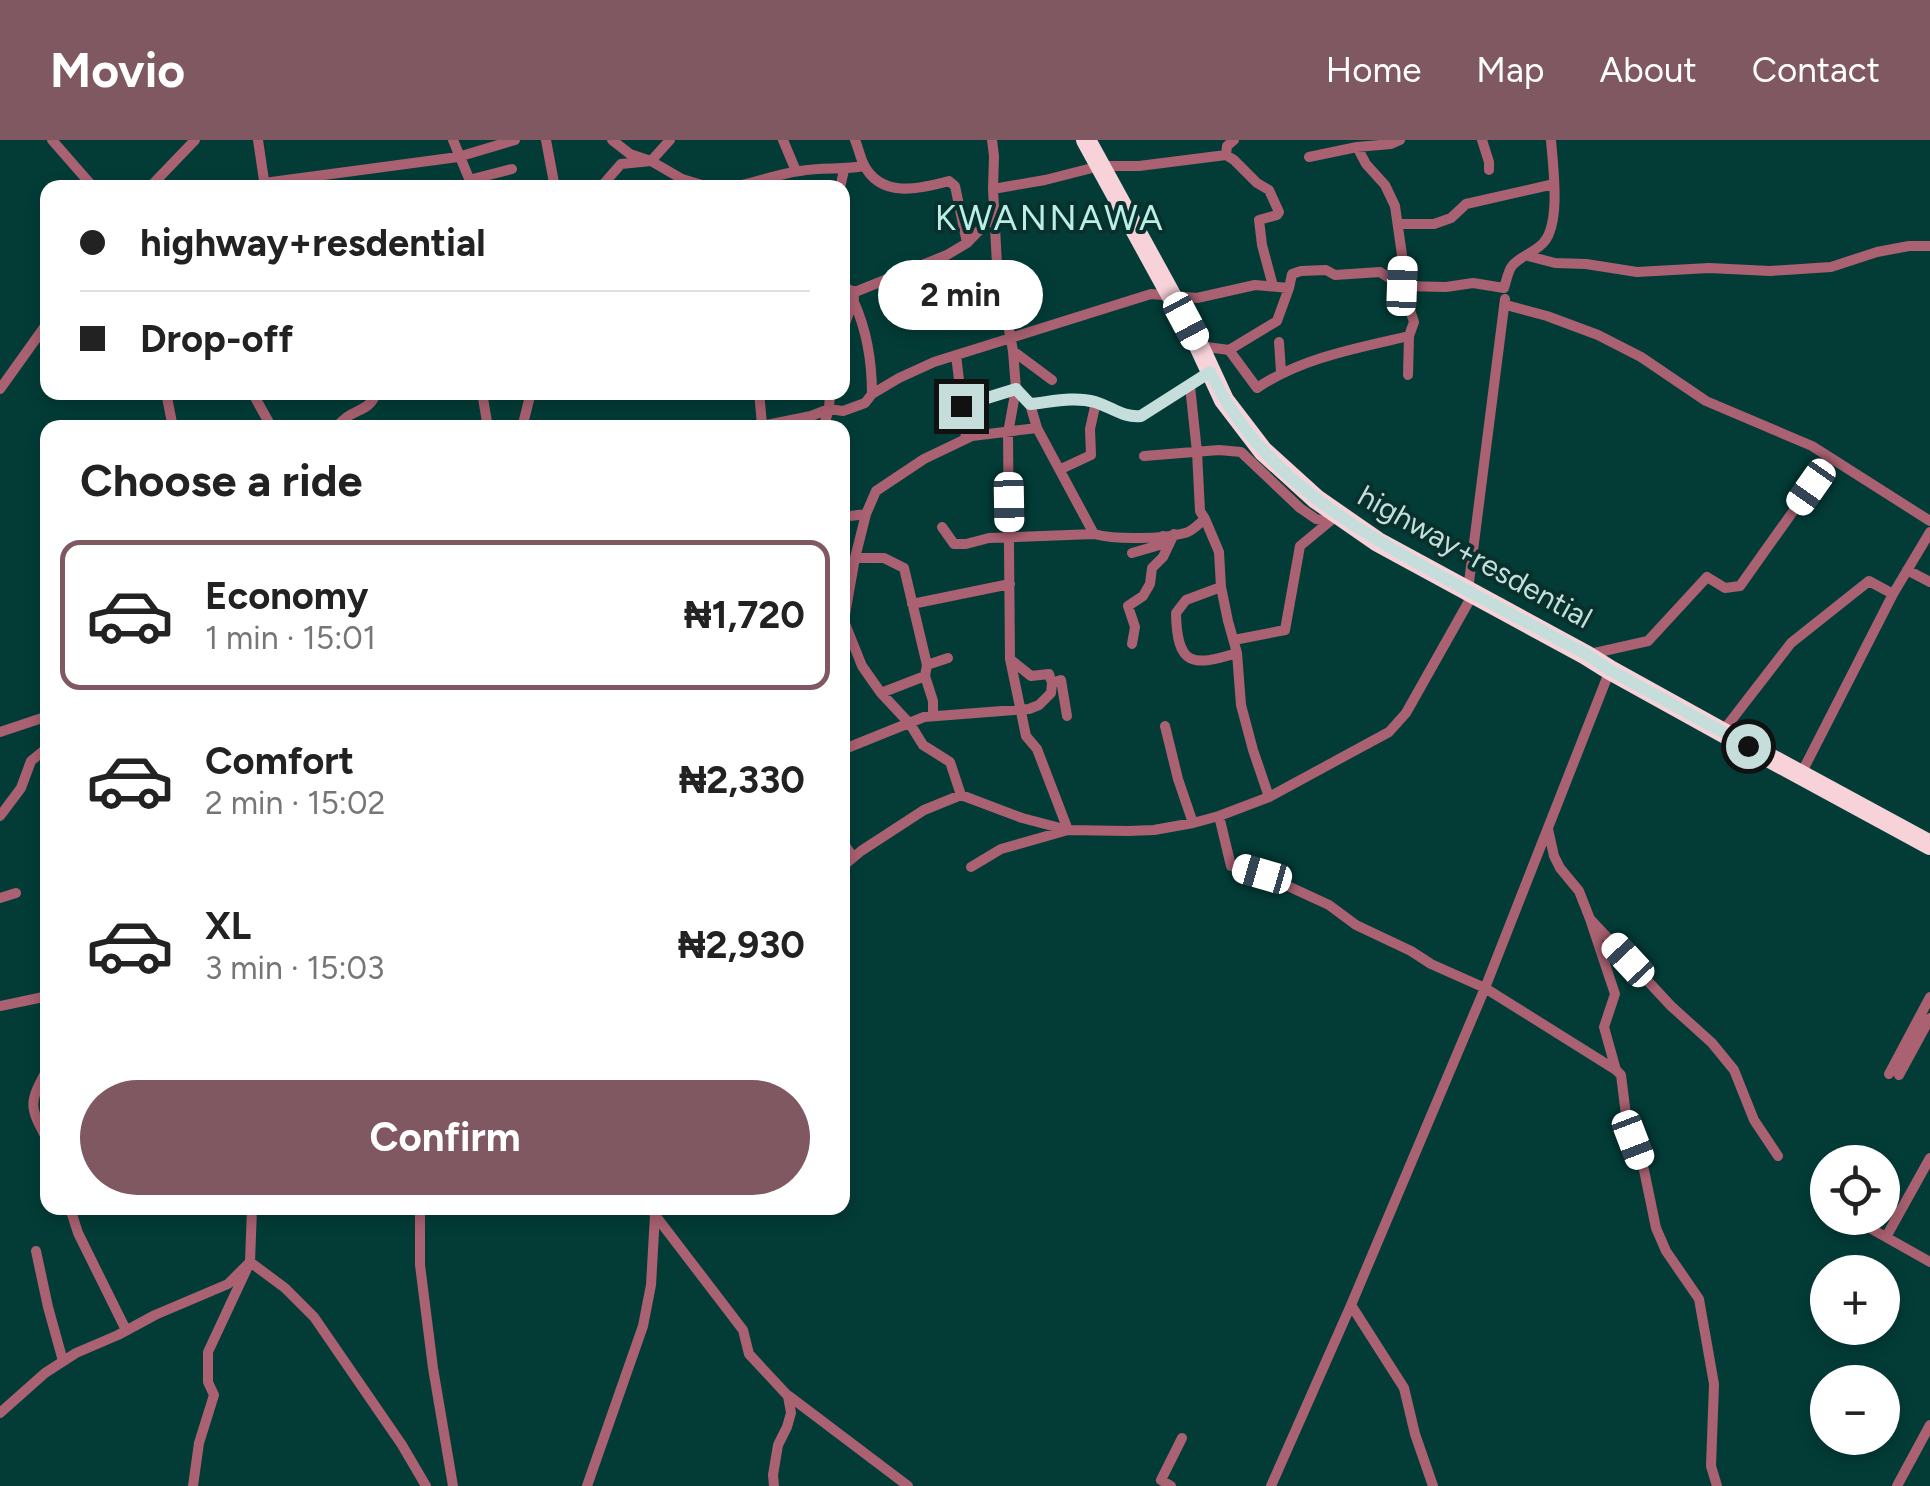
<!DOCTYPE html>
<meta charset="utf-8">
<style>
body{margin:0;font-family:Figtree,sans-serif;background:#f6f6f6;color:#222;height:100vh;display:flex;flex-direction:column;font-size:38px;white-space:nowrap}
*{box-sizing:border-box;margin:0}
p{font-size:32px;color:#767676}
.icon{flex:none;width:55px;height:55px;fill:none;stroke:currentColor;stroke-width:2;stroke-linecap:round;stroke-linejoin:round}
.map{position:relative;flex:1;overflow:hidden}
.side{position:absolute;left:40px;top:280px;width:810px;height:795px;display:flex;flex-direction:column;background:#fff;border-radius:20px;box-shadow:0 5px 15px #0003}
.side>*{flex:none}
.banner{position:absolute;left:40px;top:40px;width:810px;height:220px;border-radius:20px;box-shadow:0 5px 15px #0003;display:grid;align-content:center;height:220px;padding:0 40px;background:#fff}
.buttons{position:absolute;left:1810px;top:1005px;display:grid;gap:20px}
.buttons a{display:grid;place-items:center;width:90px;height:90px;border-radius:50%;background:#fff;box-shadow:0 5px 15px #0003;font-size:50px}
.end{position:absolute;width:45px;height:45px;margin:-22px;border:12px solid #c5dedb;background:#111;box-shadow:0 0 0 5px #111}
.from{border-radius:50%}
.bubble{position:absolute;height:70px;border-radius:35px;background:#fff;box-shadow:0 5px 15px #0003;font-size:32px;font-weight:700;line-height:70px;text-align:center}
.car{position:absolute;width:30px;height:60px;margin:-30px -15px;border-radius:12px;box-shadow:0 0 8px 2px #0007;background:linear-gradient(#fff 24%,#345 0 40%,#fff 0 76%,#345 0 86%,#fff 0)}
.banner b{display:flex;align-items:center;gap:35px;height:95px;font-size:38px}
.banner b+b{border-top:2px solid #e0e0e0}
.banner i{width:25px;height:25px;background:#222}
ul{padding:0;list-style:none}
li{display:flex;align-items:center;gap:30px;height:150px;margin:0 20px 15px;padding:0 20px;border:5px solid transparent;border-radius:20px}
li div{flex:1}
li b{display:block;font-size:38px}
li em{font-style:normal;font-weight:700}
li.active{border-color:#805861}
li>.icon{width:90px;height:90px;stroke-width:1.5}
h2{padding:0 40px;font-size:45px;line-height:120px}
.action{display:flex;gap:20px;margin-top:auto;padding:20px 40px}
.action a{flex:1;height:115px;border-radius:60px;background:#805861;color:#fff;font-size:40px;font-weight:700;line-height:115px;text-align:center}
header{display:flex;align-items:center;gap:60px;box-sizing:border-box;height:140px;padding:0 50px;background:#805861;color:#fff}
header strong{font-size:48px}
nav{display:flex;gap:55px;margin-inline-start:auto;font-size:35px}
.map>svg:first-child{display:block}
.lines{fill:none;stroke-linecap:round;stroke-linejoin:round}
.street{stroke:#aa6171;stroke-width:10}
.highway{stroke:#f7d2d9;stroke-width:20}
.route{stroke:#c5dedb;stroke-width:12}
.labels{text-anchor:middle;stroke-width:8;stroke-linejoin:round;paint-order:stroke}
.street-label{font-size:30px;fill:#c5dedb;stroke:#08302c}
.quarter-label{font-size:35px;letter-spacing:2.5px;fill:#baeee7;stroke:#08302c}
</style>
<header>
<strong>Movio</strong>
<nav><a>Home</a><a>Map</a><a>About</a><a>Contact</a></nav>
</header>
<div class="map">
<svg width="1930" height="1346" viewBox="0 0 1930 1346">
<rect width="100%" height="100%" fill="#033c37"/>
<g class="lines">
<!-- street -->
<path class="street" d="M52,0L94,48
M258,0L265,47
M453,0L473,48
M546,0L555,48
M612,0L630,14L651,21L682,39L712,48
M783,0L796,31
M855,0C858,7 860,16 863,23C880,59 919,49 949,41L955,46L967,103
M1482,0L1489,22V30
M1357,7L1366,24L1385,45L1395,66L1403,122L1402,146L1414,182L1409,196L1408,235
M1226,15L1227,6L1234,0
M1309,17L1357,7L1391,4L1400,0
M469,40L512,29
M264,43L458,17L515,0
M149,48L195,0
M600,48L621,24L651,21L670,0
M728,48C753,44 776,34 800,31C822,27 843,30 864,26
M840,48L844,30
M993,49L1045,40L1100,26H1139L1226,15L1234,20L1257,43L1269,50L1279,72L1277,75L1259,80L1262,105L1273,146
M1399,84H1434L1451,78L1466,64L1554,44
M1528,116L1555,123L1586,124L1637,132L1709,128L1770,131L1831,127L1877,112L1909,106H1930
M842,147L855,152L947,115L967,103L995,74
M854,162C867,191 872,222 872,254
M1506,165L1547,176L1598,195L1641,217L1706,261L1812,306L1930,381
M842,192L854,158
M1279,202L1281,232
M1199,206L1229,210L1277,181L1289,148L1292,134L1301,131L1326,130L1335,135L1380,132L1402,146L1446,147L1473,143L1504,148C1506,142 1508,131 1512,126C1520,116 1536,112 1544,102C1561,82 1553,26 1551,0
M1229,210L1257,248C1301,218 1357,208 1409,196
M1013,211L1052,240
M956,215L966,298
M0,249L48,182
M166,252L173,288
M252,252L272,288
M482,252L488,288
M759,252L762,284
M961,266L1016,249L1017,251
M335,288C339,284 343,280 347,277C361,268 370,269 377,252
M522,288L531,252
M751,288L811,276L829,269L843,271L865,263L872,254L899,238L934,222L1151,154L1197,158L1255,145L1289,148
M823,288L829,269L830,252
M1037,288L1094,394
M1144,316L1219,310L1241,312L1300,368L1316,379L1329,382L1337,375
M1061,329L1091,315L1090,289L1096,262
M842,377L866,374L876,351L924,319L972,296L1037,288L1030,264C1051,262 1075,256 1095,262C1112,267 1123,278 1141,276L1211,232
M1205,379L1219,412L1221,447L1228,481L1237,513L1241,565L1253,610L1269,657
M942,387L954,404H966L989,398L1094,394C1116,400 1162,399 1185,393C1193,391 1198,384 1205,379L1200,371L1197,312L1190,246
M1132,413L1163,404V396
M855,418H884L904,428L927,525
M1907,430L1930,442
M1221,447L1186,460L1176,473C1177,526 1192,527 1237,513
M1468,450L1505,159
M912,464L1010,444
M842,476L862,526L881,553L910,584L923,605L950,622L961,655
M844,480L855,418L866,374
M1234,500L1285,490L1300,406L1329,382
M1132,504L1135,487L1128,466L1143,456L1150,444L1152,428L1163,417L1174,394
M1590,514L1648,501L1707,437L1725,448L1740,446L1831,318
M925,536L933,561V576
M1052,543L1061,540L1067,576
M881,553L925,536L927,525L948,518
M1165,586L1178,639L1193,683
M1723,591L1791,503L1869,441L1893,454
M0,592L48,576
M842,610L924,577L1029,569L1039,565L1051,553L1052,543L1049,534L1031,536L1011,520
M1801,634L1893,454L1930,392
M0,676L21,648L31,621L48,607
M1219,676L1231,726L1262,734L1329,765L1356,785L1411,811L1431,824L1485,848L1616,930
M1548,689L1554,716L1560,728L1579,751L1590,779L1671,866L1712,903L1734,930L1754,980L1778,1016
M842,701L853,717
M842,727L861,711L924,670L961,655L1022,678L1068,690L1128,691L1154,690L1193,683L1219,676L1269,657L1389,592L1406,573L1473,454
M971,727L1001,709L1068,690L1037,609L1026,596L1010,519L1008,293L1016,249L1013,211L997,125L993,49L994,16L992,0
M0,758L16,753
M1590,779L1615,854L1604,887L1616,930L1621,935L1626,975L1644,1030L1656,1088L1666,1111L1699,1159L1714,1244L1711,1326L1717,1346
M0,866L48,856
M48,928C29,963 28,965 48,1001
M1889,934L1930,857
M1899,935L1930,878
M1819,1058L1828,1063
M70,1068L78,1093L126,1190
M420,1068V1125L433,1228L453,1346
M655,1075L743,1190L749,1214L788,1256L791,1273L787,1287L778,1305L773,1335L774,1346
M1852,1078L1930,1122
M1886,1097L1930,1018
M36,1111L48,1167L63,1221
M1351,1165L1404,1248L1415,1294L1433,1346
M789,1256L908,1346
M0,1273L45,1233L76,1213L118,1195L155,1175L228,1144L250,1122L252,1068
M193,1346L199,1303L214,1255L208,1242V1212L250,1122L285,1148L314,1177L402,1305L426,1346
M587,1346L643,1186L651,1145L655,1075L651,1068
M1171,1346L1161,1340L1182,1298
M1271,1346L1351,1165L1485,848L1610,530
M1897,1346L1930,1285"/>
<!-- highway -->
<path class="highway" d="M1086,0L1199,206L1224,260L1263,311L1316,359L1378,402L1586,515L1610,530L1722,592L1930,705"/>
</g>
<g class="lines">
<!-- route -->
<path class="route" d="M961,266L1016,249L1030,264C1051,262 1074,256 1095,262C1112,267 1123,278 1141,276L1210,232C1260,336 1353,388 1450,441C1495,466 1541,490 1586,514L1610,530L1748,606"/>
</g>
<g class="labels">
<!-- street labels -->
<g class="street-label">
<text transform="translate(1475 417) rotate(29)" y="10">highway+resdential</text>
</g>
<!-- quarter labels -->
<g class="quarter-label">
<text x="1050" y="90">KWANNAWA</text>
</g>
</g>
</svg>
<div class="buttons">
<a><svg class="icon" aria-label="locate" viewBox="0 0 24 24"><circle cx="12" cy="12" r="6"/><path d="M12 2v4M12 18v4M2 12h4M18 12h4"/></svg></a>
<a>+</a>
<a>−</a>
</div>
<i class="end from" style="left:1748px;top:606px"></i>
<i class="end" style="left:961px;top:266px"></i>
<div class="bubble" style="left:878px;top:120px;width:165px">2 min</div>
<i class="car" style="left:1402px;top:146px;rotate:2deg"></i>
<i class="car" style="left:1186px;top:181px;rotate:152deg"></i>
<i class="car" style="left:1811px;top:347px;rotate:215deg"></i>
<i class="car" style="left:1009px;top:362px;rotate:179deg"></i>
<i class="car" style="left:1262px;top:734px;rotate:286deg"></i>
<i class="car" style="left:1628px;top:820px;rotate:317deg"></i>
<i class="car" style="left:1633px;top:1000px;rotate:159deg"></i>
<div class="banner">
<b><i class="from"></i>highway+resdential</b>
<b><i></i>Drop-off</b>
</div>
<section class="side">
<h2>Choose a ride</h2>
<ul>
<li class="active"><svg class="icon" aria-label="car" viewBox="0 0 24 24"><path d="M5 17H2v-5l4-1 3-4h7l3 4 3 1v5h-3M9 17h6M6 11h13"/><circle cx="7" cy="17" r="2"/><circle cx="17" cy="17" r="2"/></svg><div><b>Economy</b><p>1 min · 15:01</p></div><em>₦1,720</em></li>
<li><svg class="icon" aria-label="car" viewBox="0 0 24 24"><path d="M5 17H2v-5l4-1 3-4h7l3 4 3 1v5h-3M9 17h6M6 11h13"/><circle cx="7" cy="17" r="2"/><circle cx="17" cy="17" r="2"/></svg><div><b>Comfort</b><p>2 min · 15:02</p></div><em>₦2,330</em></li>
<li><svg class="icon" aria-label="car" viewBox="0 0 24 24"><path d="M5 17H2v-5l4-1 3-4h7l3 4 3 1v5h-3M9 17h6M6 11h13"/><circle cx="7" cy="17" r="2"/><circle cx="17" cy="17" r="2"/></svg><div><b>XL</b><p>3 min · 15:03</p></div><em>₦2,930</em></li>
</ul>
<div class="action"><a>Confirm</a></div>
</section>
</div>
